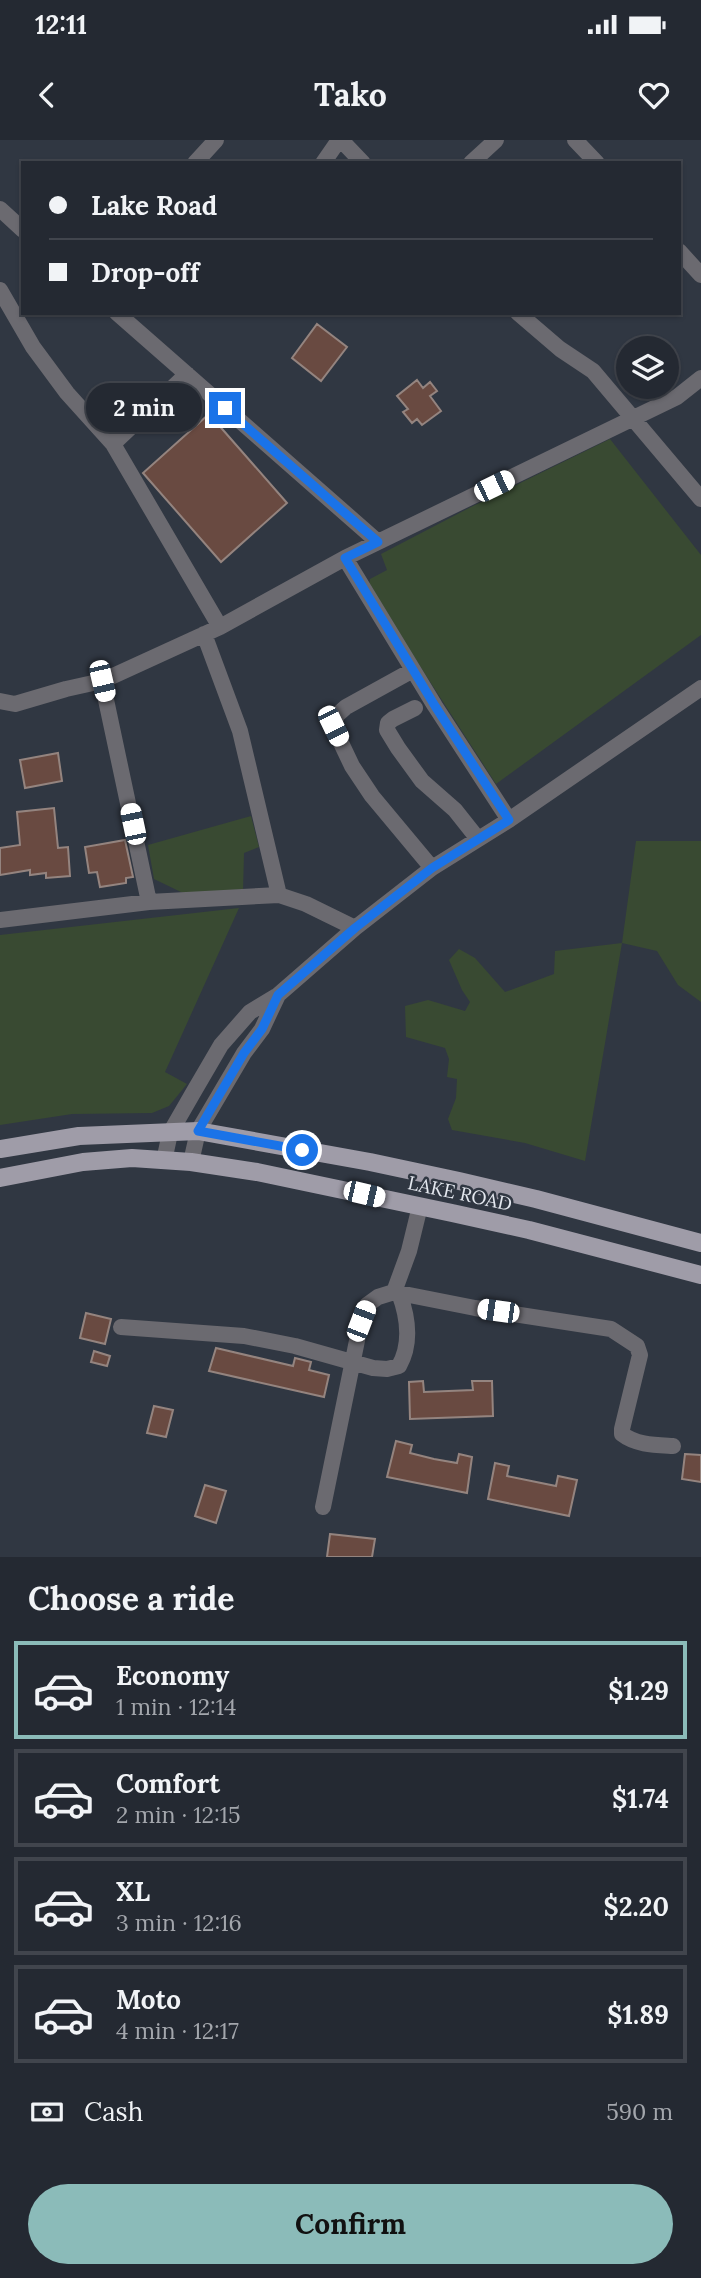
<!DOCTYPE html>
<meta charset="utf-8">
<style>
body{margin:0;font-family:Lora,serif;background:#2c313a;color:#f1f3f6;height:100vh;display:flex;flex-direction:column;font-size:26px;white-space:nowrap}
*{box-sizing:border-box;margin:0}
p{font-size:23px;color:#a3a6ac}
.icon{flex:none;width:38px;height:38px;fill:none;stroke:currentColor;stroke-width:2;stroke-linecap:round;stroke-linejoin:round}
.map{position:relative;height:1417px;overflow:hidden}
.drawer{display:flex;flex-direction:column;background:#242932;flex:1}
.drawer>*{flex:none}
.guide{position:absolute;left:21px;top:21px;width:660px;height:154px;border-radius:0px;box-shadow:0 2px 5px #0004,0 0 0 2px #41454d;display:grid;align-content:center;height:154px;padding:0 28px;background:#242932}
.tools{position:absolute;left:616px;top:196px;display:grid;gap:14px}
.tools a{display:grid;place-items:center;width:63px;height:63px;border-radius:50%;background:#242932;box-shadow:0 2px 5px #0004,0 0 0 2px #41454d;font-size:35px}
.end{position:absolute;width:32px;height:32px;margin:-16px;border:9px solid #1a73e8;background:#fff;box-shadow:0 0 0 4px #fff}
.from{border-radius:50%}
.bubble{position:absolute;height:49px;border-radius:24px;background:#242932;box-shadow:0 2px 5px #0004,0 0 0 2px #41454d;font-size:23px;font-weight:700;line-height:49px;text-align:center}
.car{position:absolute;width:21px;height:42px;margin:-21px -10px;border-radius:9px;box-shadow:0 0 5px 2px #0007;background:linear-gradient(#fff 24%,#345 0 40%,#fff 0 76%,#345 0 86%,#fff 0)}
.guide b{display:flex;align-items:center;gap:24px;height:66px;font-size:26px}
.guide b+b{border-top:2px solid #41454d}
.guide i{width:18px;height:18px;background:#f1f3f6}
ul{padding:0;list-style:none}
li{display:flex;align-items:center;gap:21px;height:98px;margin:0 14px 10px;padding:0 14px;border:4px solid #41454d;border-radius:0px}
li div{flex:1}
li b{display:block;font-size:26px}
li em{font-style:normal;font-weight:700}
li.active{border-color:#8bbbb9}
li>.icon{width:63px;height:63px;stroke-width:1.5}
h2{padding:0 28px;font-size:32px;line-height:84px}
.pay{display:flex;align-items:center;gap:18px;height:77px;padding:0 28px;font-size:26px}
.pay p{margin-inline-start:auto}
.button{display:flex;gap:14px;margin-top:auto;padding:14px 28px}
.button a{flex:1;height:80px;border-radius:42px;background:#8bbbb9;color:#111;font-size:28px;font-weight:700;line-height:80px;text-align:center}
.status{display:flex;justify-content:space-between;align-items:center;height:49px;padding:0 35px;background:#242932;direction:ltr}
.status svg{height:19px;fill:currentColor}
header{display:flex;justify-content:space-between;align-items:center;height:91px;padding:0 28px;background:#242932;font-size:32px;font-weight:700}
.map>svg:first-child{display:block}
.green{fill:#394a32}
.building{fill:#694a41;stroke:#94847f;stroke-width:2}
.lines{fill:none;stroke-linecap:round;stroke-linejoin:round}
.minor{stroke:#6b6a70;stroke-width:16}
.major{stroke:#9f9ca8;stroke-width:18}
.route{stroke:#1a73e8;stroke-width:9}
.labels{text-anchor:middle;stroke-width:5;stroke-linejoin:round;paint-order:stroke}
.street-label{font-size:19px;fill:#e4e8ef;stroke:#303742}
</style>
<div class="status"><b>12:11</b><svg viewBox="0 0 49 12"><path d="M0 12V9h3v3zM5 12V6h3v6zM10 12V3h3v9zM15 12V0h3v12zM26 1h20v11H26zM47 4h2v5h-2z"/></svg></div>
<header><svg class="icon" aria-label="back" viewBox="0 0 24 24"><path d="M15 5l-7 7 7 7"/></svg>Tako<svg class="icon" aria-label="heart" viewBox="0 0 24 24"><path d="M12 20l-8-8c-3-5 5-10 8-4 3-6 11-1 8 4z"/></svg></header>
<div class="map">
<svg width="701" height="1417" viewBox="0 0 701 1417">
<rect width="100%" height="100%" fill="#303742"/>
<!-- green -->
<path class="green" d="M610,299L701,415V495L496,644L369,447L370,439L387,430L381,414L471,367Z
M251,676L259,707L244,713L243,752L183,753L154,739L148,705Z
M636,701H701V862L678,845L657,811L622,803L585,1021L525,1003L452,990L448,979L456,958L457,939L447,937L449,919L445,908L406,897L405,866L428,860L465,871L470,862L462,850L449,820L459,809L475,818L505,852L554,834L555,811L622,803Z
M239,768L165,932L187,944L169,966L152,973L72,974L0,985V795Z"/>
<!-- building -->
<path class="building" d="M317,184L347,207L321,241L292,218Z
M417,240L423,248L430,242L437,251L430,256L441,271L422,285L417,279L412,283L403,272L408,269L397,256Z
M209,274L287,363L221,422L143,333Z
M58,613L62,641L25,648L20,620Z
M54,668L58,708L68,707L70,736L46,738V733L30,735V730L0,735V708L20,705L17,672Z
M125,700L133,737L126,738V743L100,747L97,732L89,733L85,707Z
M86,1173L111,1179L105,1204L80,1198Z
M216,1208L293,1226L295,1218L311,1222L309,1230L329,1235L324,1257L209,1231Z
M94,1211L110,1216L107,1226L91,1222Z
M423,1241L424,1252L473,1250L472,1241H492L493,1276L410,1279L409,1242Z
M154,1266L173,1270L166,1297L147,1293Z
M396,1301L412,1305L410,1313L434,1319L457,1323L459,1314L472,1317L467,1353L387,1337Z
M685,1314L701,1315V1342L682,1339Z
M495,1323L509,1326L507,1336L556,1346L558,1336L577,1340L569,1376L488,1359Z
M205,1345L226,1351L216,1383L195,1376Z
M330,1394L375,1399L372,1417H327Z"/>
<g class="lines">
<!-- minor -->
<path class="minor" d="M341,0L363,23
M575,0L597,23
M195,23L216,0
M323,23L339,0
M471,23L496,0
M0,69L23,90
M679,111L701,135
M0,150L33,207L67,253L113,304L220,487
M117,173L378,402
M518,173L560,209L593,231L701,359
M113,304L187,234
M345,418L435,566L509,680
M204,494L240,591L279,755
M413,530L346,567L337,575L333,586L352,626L372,656L432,728
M102,541L149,762
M0,561L15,564L66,549L102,541L220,487L345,418L677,257L701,238
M415,568L393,579L388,583L387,590L398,608L422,641L455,670L478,699
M0,780L149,762L279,755L306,764L355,788
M164,1021L170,993L193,953L221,905L250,872L278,855L355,788L432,728L509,680L701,548
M191,1022L198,991L244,913L262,889L278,855
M394,1152L409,1111L420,1066
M121,1187L244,1196L295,1206L373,1228L387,1229L399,1226C412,1203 408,1177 399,1153
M323,1367L361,1181L367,1165L378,1157L394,1152L475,1168L611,1189L637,1206L640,1215L622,1289V1294C636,1305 656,1305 673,1306"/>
<!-- major -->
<path class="major" d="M0,1009L79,996L198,991L370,1022L459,1041L536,1059L701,1103
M0,1038L83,1022L132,1018L191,1022L257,1032L452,1073L529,1090L701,1135"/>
</g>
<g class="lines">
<!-- route -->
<path class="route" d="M225,268L378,402L345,418L435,566L509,680L432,728L355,788L278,855L262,889L244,913L198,991L302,1010"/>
</g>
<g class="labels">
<!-- street labels -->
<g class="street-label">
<text transform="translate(460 1053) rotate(12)" y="7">LAKE ROAD</text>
</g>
</g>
</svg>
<div class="tools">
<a><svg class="icon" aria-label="layers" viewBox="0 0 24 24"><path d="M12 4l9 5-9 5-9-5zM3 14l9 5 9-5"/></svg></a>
</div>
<i class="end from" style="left:302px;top:1010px"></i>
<i class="end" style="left:225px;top:268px"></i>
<div class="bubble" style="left:86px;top:243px;width:116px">2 min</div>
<i class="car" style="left:494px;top:346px;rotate:64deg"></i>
<i class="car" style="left:102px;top:541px;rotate:167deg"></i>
<i class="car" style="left:333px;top:586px;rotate:154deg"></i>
<i class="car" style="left:133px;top:684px;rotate:348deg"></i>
<i class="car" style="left:364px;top:1054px;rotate:103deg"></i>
<i class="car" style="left:498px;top:1171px;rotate:278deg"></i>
<i class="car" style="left:361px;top:1181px;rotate:21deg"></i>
<div class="guide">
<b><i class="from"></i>Lake Road</b>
<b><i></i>Drop-off</b>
</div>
</div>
<section class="drawer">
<h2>Choose a ride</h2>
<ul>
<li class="active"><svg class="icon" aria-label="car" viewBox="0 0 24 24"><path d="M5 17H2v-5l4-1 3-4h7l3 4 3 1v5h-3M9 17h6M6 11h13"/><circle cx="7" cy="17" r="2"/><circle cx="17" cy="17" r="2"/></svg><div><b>Economy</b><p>1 min · 12:14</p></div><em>$1.29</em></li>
<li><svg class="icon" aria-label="car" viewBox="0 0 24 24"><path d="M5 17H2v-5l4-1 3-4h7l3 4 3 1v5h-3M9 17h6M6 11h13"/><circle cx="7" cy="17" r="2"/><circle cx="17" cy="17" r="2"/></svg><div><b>Comfort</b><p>2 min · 12:15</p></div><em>$1.74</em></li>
<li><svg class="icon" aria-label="car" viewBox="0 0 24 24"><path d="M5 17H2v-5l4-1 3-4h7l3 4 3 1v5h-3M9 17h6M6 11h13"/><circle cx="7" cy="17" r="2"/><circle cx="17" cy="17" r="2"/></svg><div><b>XL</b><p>3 min · 12:16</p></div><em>$2.20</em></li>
<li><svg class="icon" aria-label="car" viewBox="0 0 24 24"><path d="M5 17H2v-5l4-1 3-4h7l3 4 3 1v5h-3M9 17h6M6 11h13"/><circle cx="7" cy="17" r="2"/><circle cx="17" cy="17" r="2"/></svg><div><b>Moto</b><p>4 min · 12:17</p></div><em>$1.89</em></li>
</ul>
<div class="pay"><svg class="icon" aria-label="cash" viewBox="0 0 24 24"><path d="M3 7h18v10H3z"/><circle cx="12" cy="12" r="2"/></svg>Cash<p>590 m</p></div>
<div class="button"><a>Confirm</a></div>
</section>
